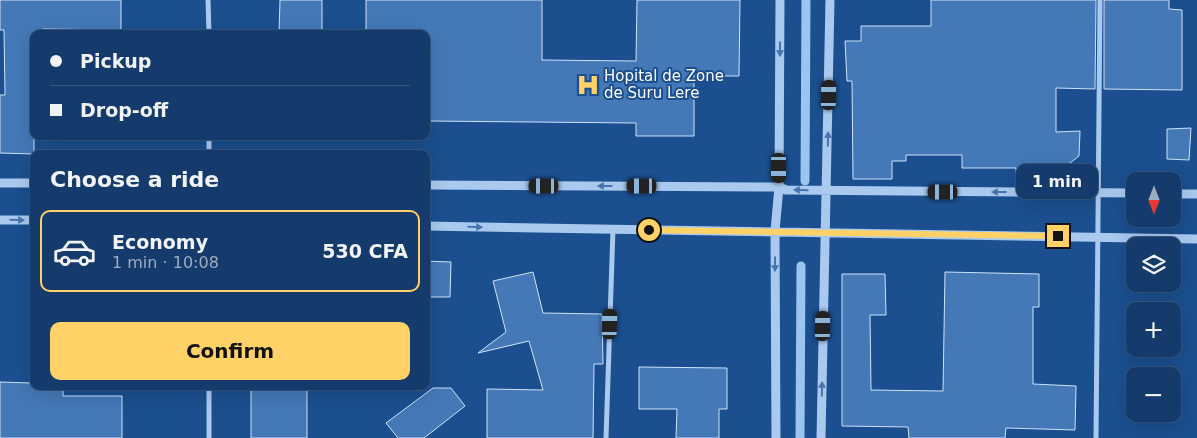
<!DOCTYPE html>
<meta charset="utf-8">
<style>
body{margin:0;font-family:"DejaVu Sans",sans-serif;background:#214673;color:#f1f3f6;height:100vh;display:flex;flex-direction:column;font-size:19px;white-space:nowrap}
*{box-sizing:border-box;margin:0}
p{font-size:16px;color:#9dadc1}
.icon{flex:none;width:28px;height:28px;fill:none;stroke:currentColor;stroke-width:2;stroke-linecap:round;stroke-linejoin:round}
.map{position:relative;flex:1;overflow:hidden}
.drawer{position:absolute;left:30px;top:150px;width:400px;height:240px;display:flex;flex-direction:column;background:#143b6b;border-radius:10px;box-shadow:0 5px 20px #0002,0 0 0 1px #33557e}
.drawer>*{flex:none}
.guide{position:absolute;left:30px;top:30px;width:400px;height:110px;border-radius:10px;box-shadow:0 5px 20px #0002,0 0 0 1px #33557e;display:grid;align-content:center;height:110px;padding:0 20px;background:#143b6b}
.needle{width:32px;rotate:180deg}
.controls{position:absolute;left:1126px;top:172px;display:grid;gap:10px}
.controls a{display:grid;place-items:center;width:55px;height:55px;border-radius:10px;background:#143b6b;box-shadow:0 5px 20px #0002,0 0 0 1px #33557e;font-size:25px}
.end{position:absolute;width:22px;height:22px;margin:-11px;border:6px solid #ffd166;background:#111;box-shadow:0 0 0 2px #111}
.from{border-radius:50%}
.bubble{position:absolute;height:35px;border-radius:10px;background:#143b6b;box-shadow:0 5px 20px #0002,0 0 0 1px #33557e;font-size:16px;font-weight:700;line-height:35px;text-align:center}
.car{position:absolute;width:15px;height:30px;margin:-15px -8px;border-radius:6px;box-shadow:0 0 4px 1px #0007;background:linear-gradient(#222 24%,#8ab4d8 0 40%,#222 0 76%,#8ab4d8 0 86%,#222 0)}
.guide b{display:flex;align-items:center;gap:18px;height:48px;font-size:19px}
.guide b+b{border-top:1px solid #33557e}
.guide i{width:12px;height:12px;background:#f1f3f6}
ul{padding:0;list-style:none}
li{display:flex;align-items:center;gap:15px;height:82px;margin:0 10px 8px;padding:0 10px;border:2px solid transparent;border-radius:10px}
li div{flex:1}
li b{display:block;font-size:19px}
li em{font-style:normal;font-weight:700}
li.selected{border-color:#ffd166}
li>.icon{width:45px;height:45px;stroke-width:1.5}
h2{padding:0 20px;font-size:22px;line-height:60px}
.button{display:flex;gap:10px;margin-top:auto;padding:10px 20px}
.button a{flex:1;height:58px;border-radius:10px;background:#ffd166;color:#111;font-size:20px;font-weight:700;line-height:58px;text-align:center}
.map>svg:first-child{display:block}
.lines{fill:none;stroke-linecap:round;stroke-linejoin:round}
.stream{stroke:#9cc4f0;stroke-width:9}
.building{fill:#4478b7;stroke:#cfe3fa}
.minor{stroke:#a9c9ee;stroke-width:5}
.tertiary{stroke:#a9c9ee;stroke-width:9}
.oneway{fill:#4674ac}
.route{stroke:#ffd166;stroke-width:6}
.labels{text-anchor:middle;stroke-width:4;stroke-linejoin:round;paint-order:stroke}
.poi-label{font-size:15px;fill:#fff;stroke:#1b4f8f;text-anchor:start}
</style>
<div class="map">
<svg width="1197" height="438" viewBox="0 0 1197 438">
<rect width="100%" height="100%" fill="#1b4f8f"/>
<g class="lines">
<!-- stream -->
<path class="stream" d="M805,181L806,0
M800,438L801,266"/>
</g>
<!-- building -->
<path class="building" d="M0,0H121V30L43,29V31H34V154L0,153V95H5L4,30H0Z
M280,0H322V34H279Z
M366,0H542V60L636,61L637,0H740L739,76H694V136H636V123L426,121V34H366Z
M931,0H1096L1095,89L1056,88V132L1080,131L1079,156L1057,173H1016V168H962V155H906V161H892V179H853L852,81H847L845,41H861V26H931Z
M1104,0H1169V9L1182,10V90L1104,89Z
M1191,128L1189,160L1167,159V129Z
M426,261L451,262L450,297H426Z
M533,272L543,313L602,314L603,364H594L593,438H487V389L543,390L529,341L478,353L506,332L493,281Z
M945,272L1039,274V307H1033V384L1076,386L1075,430L1006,428L1005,438H909L908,427L842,426V274H885L886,315H870L871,390L943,391Z
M639,367L727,368V409H719V438H676L677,409H639Z
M0,382L32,383V386H63V396H122V438H0Z
M251,386H307V438H251Z
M433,388H451L465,406L424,438H398L386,423Z"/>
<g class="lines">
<!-- minor -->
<path class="minor" d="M208,0L209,34
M209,136V154
M209,386V438
M606,438L613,229
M1096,438L1100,0"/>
<!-- tertiary -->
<path class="tertiary" d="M0,183H34
M426,185L779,187L786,190L1135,193
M1172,194H1197
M0,220H34
M426,226L1197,239
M776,438L775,231L779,187L780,0
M821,438L830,0"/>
</g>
<!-- one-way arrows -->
<defs><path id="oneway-solid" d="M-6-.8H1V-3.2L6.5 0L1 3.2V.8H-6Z" transform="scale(1.25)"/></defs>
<g class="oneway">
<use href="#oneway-solid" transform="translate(780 49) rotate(90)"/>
<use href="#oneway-solid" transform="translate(828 139) rotate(-89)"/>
<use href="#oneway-solid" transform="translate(605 186) rotate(-180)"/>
<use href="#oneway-solid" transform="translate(801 190) rotate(-179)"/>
<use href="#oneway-solid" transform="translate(999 192) rotate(-180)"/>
<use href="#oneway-solid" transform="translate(17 220) rotate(1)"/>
<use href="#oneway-solid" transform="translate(475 227) rotate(1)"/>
<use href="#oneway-solid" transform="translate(775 264) rotate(90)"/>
<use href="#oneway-solid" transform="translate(822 389) rotate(-89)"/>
</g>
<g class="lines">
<!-- route -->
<path class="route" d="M649,230L1058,236"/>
</g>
<!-- icons -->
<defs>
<symbol id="hospital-bare" viewBox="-9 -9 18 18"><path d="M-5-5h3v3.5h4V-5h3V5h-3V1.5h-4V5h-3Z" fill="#ffd166" stroke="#1b4f8f" stroke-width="2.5" paint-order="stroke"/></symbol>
</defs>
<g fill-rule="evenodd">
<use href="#hospital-bare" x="572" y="69" width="32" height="32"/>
</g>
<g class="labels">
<!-- poi labels -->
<g class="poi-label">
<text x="604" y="81">Hopital de Zone<tspan x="604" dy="17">de Suru Lere</tspan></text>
</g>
</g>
</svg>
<div class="controls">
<a><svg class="needle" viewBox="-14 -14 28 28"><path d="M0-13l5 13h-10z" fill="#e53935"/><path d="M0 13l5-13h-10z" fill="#9dadc1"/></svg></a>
<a><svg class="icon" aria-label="layers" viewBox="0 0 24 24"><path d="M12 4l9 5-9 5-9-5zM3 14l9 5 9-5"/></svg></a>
<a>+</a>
<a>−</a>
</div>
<i class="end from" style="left:649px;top:230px"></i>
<i class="end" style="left:1058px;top:236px"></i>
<div class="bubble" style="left:1016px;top:164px;width:82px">1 min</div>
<i class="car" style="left:829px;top:95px;rotate:1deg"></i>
<i class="car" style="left:779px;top:168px;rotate:180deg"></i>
<i class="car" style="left:544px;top:186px;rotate:270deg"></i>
<i class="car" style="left:642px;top:186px;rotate:270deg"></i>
<i class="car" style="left:943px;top:192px;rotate:270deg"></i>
<i class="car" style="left:610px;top:324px;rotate:2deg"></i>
<i class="car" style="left:823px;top:326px;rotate:1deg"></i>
<div class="guide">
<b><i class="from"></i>Pickup</b>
<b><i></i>Drop-off</b>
</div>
<section class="drawer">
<h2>Choose a ride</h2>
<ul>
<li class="selected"><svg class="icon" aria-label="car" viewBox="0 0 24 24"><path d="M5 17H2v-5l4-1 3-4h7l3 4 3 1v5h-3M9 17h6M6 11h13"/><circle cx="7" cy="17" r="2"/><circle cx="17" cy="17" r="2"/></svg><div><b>Economy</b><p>1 min · 10:08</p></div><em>530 CFA</em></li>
</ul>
<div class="button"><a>Confirm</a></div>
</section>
</div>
